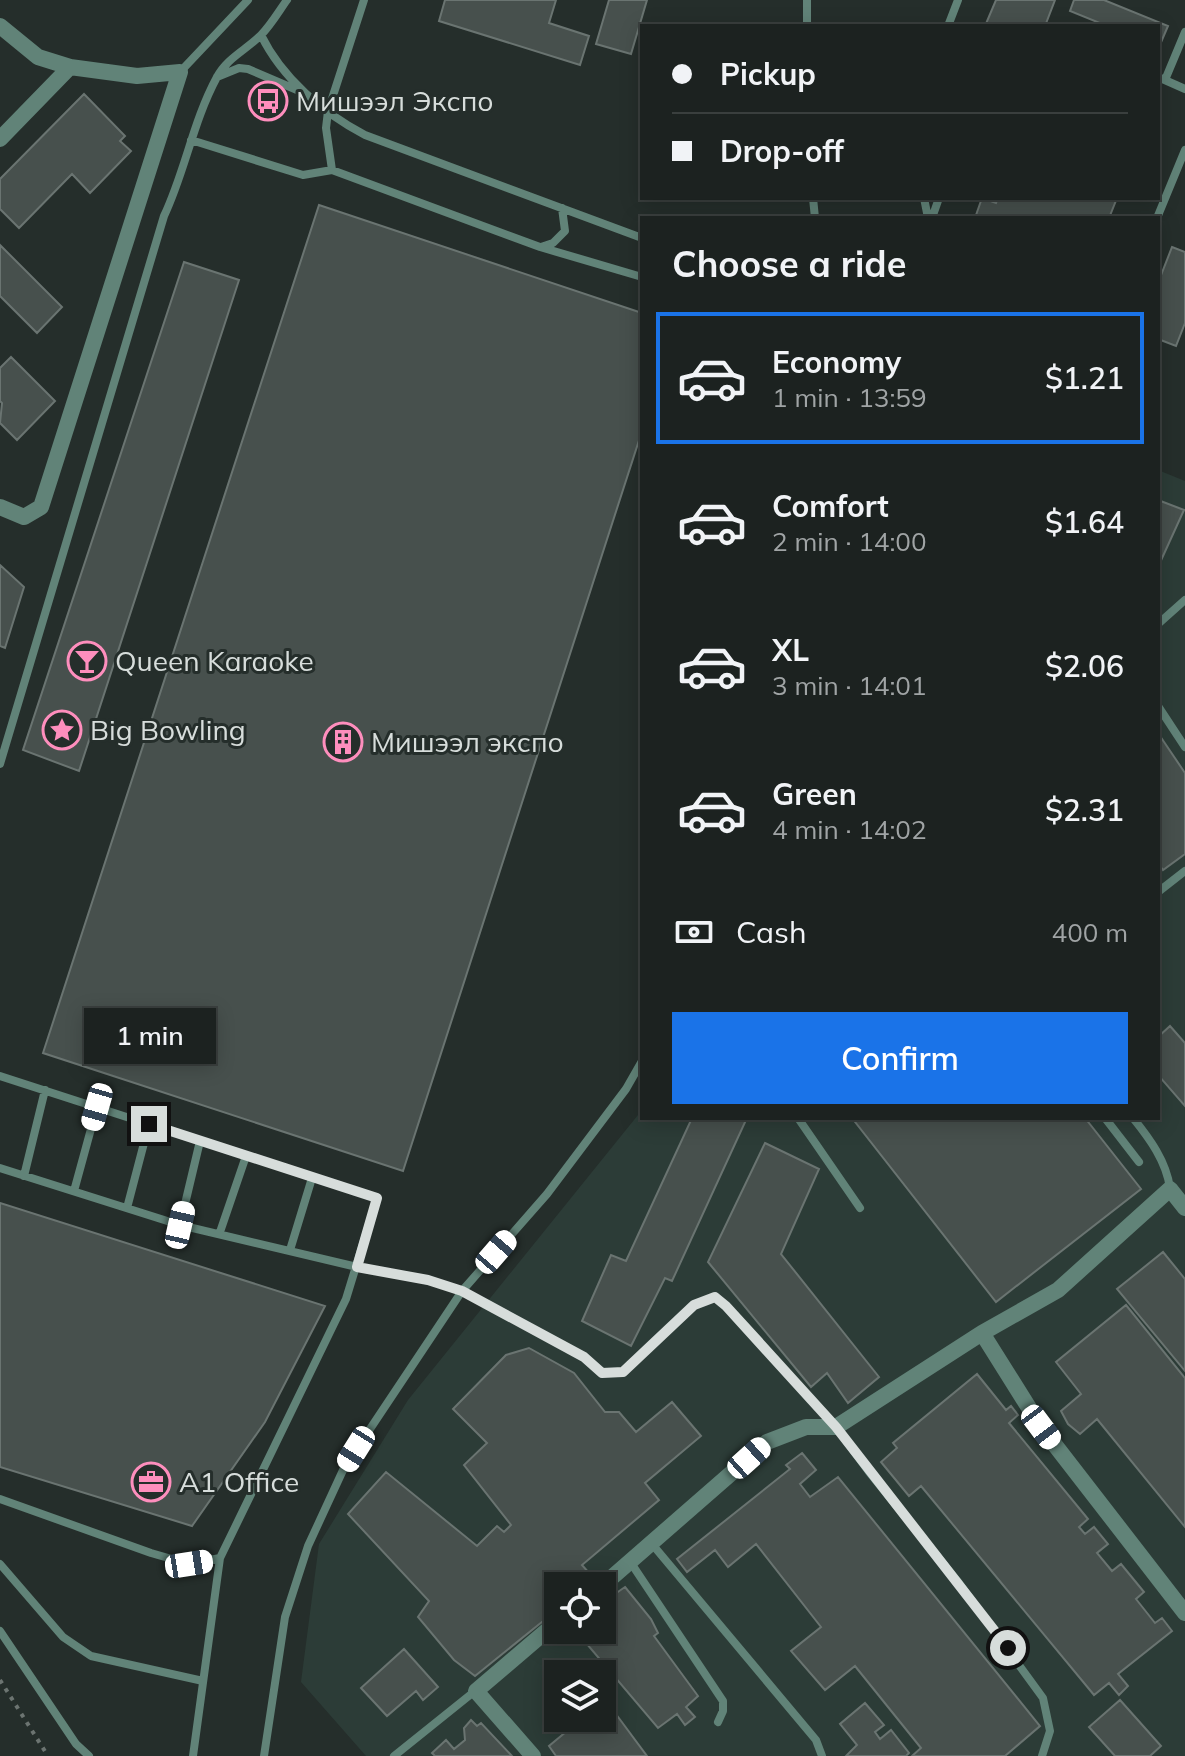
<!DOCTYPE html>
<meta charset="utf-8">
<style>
body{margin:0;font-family:Mulish,sans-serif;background:#252a29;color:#f1f3f6;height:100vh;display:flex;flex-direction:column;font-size:30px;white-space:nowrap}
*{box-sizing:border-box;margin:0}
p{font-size:26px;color:#a0a4a5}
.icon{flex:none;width:44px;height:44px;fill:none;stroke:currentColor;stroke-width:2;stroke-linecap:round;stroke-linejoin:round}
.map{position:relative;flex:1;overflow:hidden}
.sheet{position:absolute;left:640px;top:216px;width:520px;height:904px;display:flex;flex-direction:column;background:#1c2220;border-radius:0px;box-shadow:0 4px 20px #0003,0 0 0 2px #3a3f3e}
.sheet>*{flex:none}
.guide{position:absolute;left:640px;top:24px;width:520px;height:176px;border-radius:0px;box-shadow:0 4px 20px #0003,0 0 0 2px #3a3f3e;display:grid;align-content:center;height:176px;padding:0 32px;background:#1c2220}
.fabs{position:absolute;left:544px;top:1572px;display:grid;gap:16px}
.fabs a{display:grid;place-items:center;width:72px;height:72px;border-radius:0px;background:#1c2220;box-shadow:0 4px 20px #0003,0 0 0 2px #3a3f3e;font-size:40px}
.end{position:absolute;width:36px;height:36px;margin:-18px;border:10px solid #d7dddb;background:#111;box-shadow:0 0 0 4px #111}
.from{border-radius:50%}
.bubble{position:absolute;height:56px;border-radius:0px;background:#1c2220;box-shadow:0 4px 20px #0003,0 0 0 2px #3a3f3e;font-size:26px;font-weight:600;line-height:56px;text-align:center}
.car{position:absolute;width:24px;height:48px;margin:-24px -12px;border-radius:10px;box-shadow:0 0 6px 2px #0007;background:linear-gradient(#fff 24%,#345 0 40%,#fff 0 76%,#345 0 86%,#fff 0)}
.guide b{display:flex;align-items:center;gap:28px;height:76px;font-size:30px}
.guide b+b{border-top:2px solid #3a3f3e}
.guide i{width:20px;height:20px;background:#f1f3f6}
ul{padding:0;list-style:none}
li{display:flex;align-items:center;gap:24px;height:132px;margin:0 16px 12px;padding:0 16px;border:4px solid transparent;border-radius:0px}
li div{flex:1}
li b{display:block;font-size:30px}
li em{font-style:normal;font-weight:600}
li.active{border-color:#1a73e8}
li>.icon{width:72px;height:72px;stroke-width:1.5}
h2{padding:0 32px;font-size:36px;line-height:96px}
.pay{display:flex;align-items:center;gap:20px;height:88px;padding:0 32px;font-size:30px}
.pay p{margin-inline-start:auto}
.button{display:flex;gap:16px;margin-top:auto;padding:16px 32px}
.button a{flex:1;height:92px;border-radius:0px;background:#1a73e8;color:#fff;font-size:32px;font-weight:600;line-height:92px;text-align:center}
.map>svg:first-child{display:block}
.built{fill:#2c3c37;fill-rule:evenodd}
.building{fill:#47504d;stroke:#6a7471;stroke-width:2}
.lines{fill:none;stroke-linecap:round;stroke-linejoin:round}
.path{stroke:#6c7471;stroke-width:4;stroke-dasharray:4 6;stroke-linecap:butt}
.lane{stroke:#618378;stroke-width:8}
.street{stroke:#618378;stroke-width:16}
.route{stroke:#d7dddb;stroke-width:10}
.labels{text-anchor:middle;stroke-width:6;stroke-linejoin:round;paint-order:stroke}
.poi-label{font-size:28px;fill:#d7dddb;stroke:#252e2b;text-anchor:start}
</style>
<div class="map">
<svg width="1185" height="1756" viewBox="0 0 1185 1756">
<rect width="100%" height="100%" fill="#252e2b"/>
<!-- built -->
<path class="built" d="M1158,470L1185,481V1756H366L301,1682L319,1544L408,1400L642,1110V1118H1158ZM558,1586H602V1630H558ZM558,1674H602V1718H558Z"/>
<!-- building -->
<path class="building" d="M445,0H556L549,23L589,36L580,65L439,21Z
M609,0H647L631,54L596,44Z
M996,0H1055L1045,26H985Z
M1074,0H1104L1168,26L1159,47L1158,26H1107L1070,11Z
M84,94L125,136L120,141L131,151L90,193L72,174L19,228L0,209V179Z
M982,198L996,203L998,198H1117L1109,218H975Z
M319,205L642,313V431L403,1171L43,1053Z
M0,245L62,307L37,333L0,296Z
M1172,247L1185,252V323L1176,346L1158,339V283Z
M184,262L239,280L79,771L23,750Z
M11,357L55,401L17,440L0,423L2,403L0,401V368Z
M1158,500L1184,510L1158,567Z
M0,565L24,587L5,648L0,646Z
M1158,733L1185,773V854L1163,870L1158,863Z
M1170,1026L1185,1043V1106L1158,1075V1037Z
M692,1118H741L746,1120L672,1281L665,1278L631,1346L582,1321L611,1255L626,1261Z
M852,1118H1085L1141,1189L996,1302Z
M765,1143L819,1169L781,1254L879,1377L848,1403L827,1373L811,1387L708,1262Z
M0,1203L325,1306L265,1422L192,1526L0,1467Z
M1163,1252L1185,1279V1371L1117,1289Z
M1126,1305L1185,1378V1527L1097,1419L1080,1434L1068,1424L1061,1411L1081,1394L1056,1362Z
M529,1348L574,1373L605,1412H619L636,1432L672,1402L701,1436L645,1483L659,1500L582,1565L590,1574L581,1586H558V1609L475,1676L454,1660L418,1617L429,1601L348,1514L386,1472L477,1546L497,1526L504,1532L511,1525L464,1465L487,1443L453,1409L506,1355Z
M977,1374L1006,1410L1011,1406L1018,1415L1009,1423L1088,1519L1079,1527L1085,1534L1094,1527L1108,1544L1097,1553L1112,1571L1121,1564L1144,1592L1136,1599L1155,1623L1162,1618L1172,1631L1118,1674L1128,1686L1119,1695L1109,1683L1094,1695L921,1486L909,1496L881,1462L897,1448L893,1443Z
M802,1453L816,1470L800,1484L810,1497L838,1477L1040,1726L1005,1756H912L921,1748L855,1666L825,1690L791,1651L821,1627L756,1544L728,1567L715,1550L687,1572L677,1559L790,1469L786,1465Z
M625,1587L651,1619L658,1633L654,1636L698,1696L686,1707L695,1717L685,1725L677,1714L658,1728L575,1630H602V1603Z
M404,1649L438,1687L423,1700L416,1691L387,1716L361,1688Z
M1120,1700L1161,1746L1150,1756H1115L1089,1727Z
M607,1702L647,1756H556L549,1746L573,1726L567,1718H602V1707Z
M865,1703L884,1725L875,1732L880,1739L891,1730L909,1753L906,1756H846L857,1745L840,1724Z
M471,1720L477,1726L481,1723L512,1756H435L432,1753L446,1740L454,1749L465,1740L464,1728Z"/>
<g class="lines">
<!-- path -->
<path class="path" d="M0,1680L48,1756"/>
<!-- lane -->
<path class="lane" d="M807,26V0
M948,26L958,0
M261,35C282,78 323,113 365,135L642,238
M180,72L248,0
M217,77L239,68L248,69L304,93
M1158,77L1185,89
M1165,80L1185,32
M191,140L303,175L332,170L540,247L642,277
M332,170L326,128L328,111L364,0
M813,198L815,218
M924,198L928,218
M932,218L939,198
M1157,218L1185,150
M541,247L553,243L565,231L562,208
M1158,624L1185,600
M1158,706L1185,747
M0,764L164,216C185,172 193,121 217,77C227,58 246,50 261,35C271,25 279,11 287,0
M1158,892L1185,871
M0,1076L377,1198L346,1299L220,1558L189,1564L151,1553L0,1499
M798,1118L860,1208
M1105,1118L1139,1162
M1133,1118C1150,1139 1166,1161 1170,1188
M0,1168L180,1225L357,1267L428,1280L462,1291L584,1357L602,1373L623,1372L694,1305L715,1297L726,1306L836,1427L869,1472L959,1583L1043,1698L1050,1731L1042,1756
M24,1176L45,1090
M74,1191L97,1107
M127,1208L149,1124
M180,1225L200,1141
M220,1232L246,1156
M290,1250L312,1178
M652,1544L816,1740L822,1756
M631,1563L723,1701V1711L718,1722
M0,1564L63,1637L91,1656L203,1681
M0,1631L76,1744L89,1756
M193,1756L220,1558
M264,1756L285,1617L308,1546L344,1468L462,1291L547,1194L626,1089L642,1061
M394,1756L475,1691"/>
<!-- street -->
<path class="street" d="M0,26L38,57L70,67L0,139
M0,507L24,517L41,507L180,72L137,76L70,67
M982,1333L1041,1427L1185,1613
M602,1586L767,1442L806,1427H836L982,1333L1058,1290L1170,1189L1185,1208
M533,1756L476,1691L558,1621"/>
</g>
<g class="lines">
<!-- route -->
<path class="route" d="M149,1124L377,1198L357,1267L428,1280L462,1291L584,1357L602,1373L623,1372L694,1305L715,1297L726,1306L836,1427L1008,1648"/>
</g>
<!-- icons -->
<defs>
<symbol id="bus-ring" viewBox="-11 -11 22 22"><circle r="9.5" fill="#252e2b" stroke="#fe8ebd" stroke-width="1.5"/><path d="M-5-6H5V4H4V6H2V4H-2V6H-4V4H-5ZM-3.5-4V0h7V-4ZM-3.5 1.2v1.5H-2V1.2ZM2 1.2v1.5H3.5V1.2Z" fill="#fe8ebd"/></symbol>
<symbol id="bar-ring" viewBox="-11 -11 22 22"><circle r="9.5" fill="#252e2b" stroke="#fe8ebd" stroke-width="1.5"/><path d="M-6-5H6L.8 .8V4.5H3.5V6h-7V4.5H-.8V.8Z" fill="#fe8ebd"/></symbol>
<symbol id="sight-ring" viewBox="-11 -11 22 22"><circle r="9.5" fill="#252e2b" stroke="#fe8ebd" stroke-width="1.5"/><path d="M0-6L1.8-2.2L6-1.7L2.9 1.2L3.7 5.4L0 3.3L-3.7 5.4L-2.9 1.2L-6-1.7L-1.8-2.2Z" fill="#fe8ebd"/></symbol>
<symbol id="building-ring" viewBox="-11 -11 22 22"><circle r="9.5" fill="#252e2b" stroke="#fe8ebd" stroke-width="1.5"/><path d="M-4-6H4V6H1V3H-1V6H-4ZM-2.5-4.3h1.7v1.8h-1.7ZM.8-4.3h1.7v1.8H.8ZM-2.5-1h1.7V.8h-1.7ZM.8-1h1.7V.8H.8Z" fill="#fe8ebd"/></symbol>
<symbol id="office-ring" viewBox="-11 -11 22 22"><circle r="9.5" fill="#252e2b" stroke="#fe8ebd" stroke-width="1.5"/><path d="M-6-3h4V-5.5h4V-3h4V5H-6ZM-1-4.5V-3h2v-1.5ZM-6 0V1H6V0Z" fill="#fe8ebd"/></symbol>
</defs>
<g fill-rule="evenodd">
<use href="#bus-ring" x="246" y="79" width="44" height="44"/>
<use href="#bar-ring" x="65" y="639" width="44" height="44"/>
<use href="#sight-ring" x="40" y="708" width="44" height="44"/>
<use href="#building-ring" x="321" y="720" width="44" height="44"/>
<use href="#office-ring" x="129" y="1460" width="44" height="44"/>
</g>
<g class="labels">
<!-- poi labels -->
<g class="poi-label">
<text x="296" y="111">Мишээл Экспо</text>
<text x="115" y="671">Queen Karaoke</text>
<text x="90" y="740">Big Bowling</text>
<text x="371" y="752">Мишээл экспо</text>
<text x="179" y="1492">A1 Office</text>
</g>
</g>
</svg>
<div class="fabs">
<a><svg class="icon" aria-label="locate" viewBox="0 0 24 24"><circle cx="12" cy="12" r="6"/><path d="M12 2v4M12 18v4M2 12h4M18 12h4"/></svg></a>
<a><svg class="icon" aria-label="layers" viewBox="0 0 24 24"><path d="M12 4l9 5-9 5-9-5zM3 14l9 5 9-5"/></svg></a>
</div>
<i class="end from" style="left:1008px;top:1648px"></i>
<i class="end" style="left:149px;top:1124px"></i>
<div class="bubble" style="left:84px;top:1008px;width:132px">1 min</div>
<i class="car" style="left:97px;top:1107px;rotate:196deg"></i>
<i class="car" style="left:180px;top:1225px;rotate:13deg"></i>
<i class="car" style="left:496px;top:1252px;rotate:41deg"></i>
<i class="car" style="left:1041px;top:1427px;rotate:143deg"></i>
<i class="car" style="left:356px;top:1449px;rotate:212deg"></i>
<i class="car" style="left:749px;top:1458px;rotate:48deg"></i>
<i class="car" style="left:189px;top:1564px;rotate:81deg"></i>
<div class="guide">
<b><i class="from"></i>Pickup</b>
<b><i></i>Drop-off</b>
</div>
<section class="sheet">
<h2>Choose a ride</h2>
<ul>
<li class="active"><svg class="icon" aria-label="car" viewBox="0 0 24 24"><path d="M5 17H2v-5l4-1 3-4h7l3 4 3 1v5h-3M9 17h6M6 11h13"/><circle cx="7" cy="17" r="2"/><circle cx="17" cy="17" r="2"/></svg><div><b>Economy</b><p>1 min · 13:59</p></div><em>$1.21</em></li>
<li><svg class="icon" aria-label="car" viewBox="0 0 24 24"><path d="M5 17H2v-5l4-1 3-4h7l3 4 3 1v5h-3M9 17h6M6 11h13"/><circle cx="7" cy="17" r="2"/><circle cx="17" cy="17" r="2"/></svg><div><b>Comfort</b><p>2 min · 14:00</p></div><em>$1.64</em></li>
<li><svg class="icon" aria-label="car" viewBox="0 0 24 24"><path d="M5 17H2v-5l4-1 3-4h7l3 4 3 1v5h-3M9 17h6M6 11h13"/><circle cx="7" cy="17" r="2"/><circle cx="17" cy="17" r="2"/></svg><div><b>XL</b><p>3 min · 14:01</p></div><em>$2.06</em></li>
<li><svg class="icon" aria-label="car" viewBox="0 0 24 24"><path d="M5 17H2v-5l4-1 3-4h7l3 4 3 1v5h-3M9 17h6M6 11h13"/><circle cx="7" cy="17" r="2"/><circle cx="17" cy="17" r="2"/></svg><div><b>Green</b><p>4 min · 14:02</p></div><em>$2.31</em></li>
</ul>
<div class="pay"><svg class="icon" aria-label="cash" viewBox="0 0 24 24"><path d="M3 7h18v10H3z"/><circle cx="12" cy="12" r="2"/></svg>Cash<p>400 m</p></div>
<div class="button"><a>Confirm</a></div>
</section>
</div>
